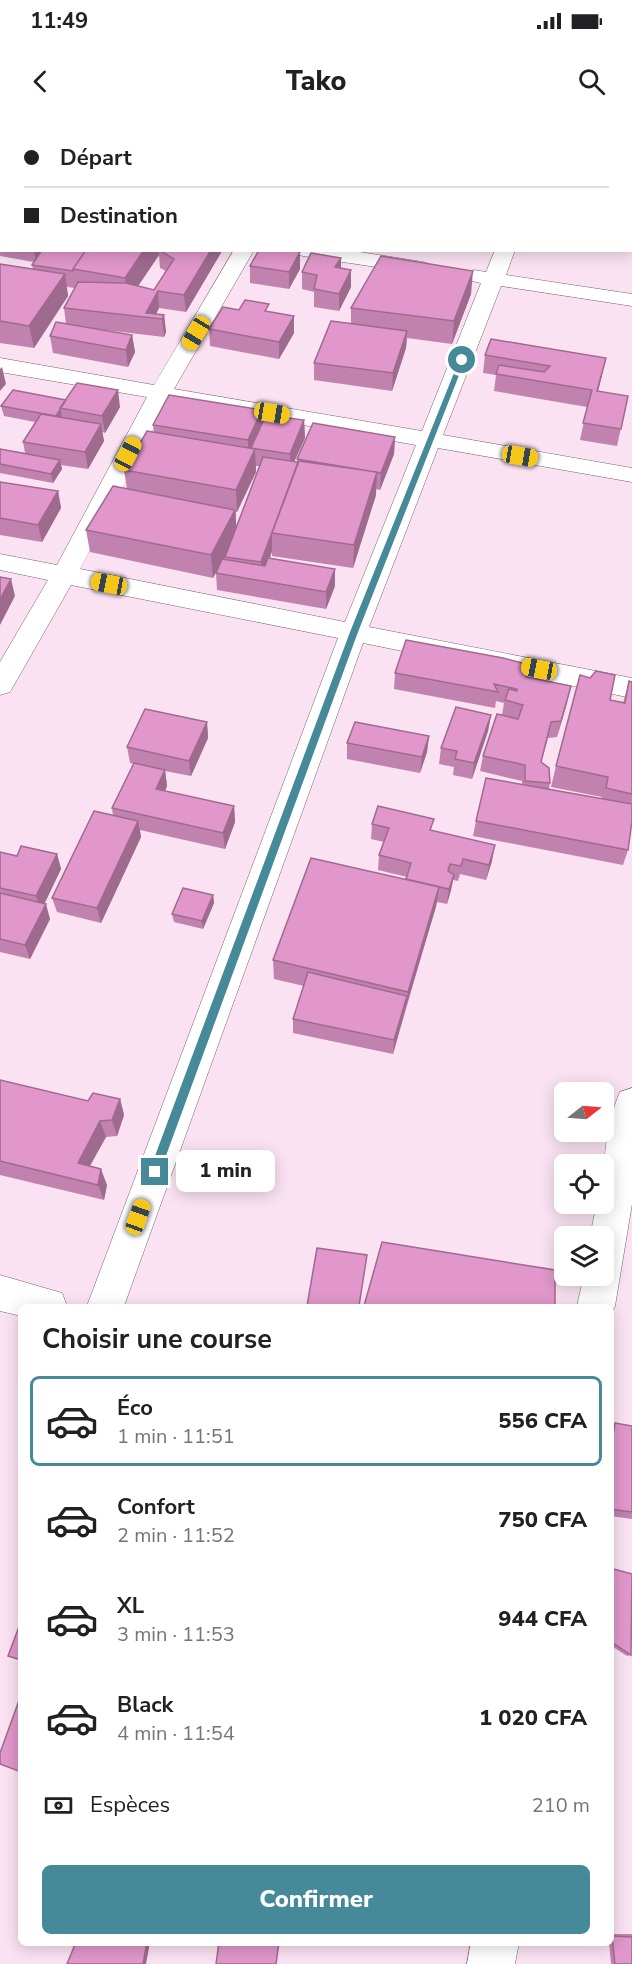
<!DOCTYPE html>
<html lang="fr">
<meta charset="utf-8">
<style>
body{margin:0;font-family:"Nunito Sans",sans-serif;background:#f2f2f2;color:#202124;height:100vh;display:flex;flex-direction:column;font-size:22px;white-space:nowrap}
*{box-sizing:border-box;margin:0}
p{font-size:20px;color:#757577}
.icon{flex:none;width:33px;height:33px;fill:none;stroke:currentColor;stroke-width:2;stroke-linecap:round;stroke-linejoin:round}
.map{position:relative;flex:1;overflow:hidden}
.panel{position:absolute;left:18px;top:1184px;width:596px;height:642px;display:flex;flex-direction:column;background:#fff;border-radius:9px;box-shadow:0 3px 15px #0003}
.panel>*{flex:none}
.guide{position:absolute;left:0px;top:0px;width:633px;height:132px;box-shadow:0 3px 15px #0003;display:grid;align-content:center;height:132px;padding:0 24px;background:#fff}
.needle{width:39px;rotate:73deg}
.fabs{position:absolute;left:554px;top:962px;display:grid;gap:12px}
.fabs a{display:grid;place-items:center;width:60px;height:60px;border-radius:9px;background:#fff;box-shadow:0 3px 15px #0003;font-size:30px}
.end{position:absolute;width:27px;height:27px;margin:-14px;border:8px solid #468999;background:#fff;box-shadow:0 0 0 3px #fff}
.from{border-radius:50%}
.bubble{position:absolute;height:42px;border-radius:9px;background:#fff;box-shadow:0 3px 15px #0003;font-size:20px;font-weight:800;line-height:42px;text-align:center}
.car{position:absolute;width:18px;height:36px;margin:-18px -9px;border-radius:8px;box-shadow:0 0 4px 2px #0007;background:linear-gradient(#f5c518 24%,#345 0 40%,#f5c518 0 76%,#345 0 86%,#f5c518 0)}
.guide b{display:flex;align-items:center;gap:21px;height:57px;font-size:22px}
.guide b+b{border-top:2px solid #e0e0e0}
.guide i{width:15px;height:15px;background:#202124}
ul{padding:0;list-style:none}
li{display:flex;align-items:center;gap:18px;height:90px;margin:0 12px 9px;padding:0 12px;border:3px solid transparent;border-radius:9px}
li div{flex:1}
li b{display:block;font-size:22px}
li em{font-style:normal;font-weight:800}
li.active{border-color:#468999}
li>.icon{width:54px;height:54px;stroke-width:1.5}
h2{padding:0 24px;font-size:27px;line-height:72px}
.pay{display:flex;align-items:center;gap:15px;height:66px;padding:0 24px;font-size:22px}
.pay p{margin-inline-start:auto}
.action{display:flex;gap:12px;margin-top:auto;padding:12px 24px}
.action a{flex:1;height:69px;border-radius:9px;background:#468999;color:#fff;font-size:24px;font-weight:800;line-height:69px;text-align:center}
.status{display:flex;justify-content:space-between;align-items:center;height:42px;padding:0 30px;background:#fff;direction:ltr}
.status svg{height:16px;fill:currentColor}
header{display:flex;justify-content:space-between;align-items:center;height:78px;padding:0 24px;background:#fff;font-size:27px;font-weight:800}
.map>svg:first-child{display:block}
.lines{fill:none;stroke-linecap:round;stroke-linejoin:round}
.minor-casing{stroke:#75606e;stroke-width:1}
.minor{fill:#fff;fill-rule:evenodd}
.wall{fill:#c282af;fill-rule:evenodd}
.shaded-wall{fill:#9e6a8e}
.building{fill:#e197cb;stroke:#9e6a8e;stroke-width:1.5}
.route{fill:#468999}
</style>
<div class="status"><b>11:49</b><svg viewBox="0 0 49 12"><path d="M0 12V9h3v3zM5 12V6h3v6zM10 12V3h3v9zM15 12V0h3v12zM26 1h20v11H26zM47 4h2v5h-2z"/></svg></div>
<header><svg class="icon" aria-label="back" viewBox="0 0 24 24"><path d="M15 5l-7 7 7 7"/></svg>Tako<svg class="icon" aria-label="search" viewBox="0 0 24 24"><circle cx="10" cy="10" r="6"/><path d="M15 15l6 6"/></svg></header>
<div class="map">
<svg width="632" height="1844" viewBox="0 0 632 1844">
<rect width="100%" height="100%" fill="#fae2f2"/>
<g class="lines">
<defs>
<path id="minor" d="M60,0H78L59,2Z
M312,0H330L311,2Z
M548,0H566L547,2Z
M2,80V94H0V81Z
M234,130H254L174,269L422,311L481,163L467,160L464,156L467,152L474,150L486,152L495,130H515L506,155L632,174V186L501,166L443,315L632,348V362L438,328L369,507L632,558V578L363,523L124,1186H87L338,518L71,465L10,572L0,575V542L48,460L0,450V434L57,445L147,277L0,252V238L154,265ZM168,281L416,325L345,502L80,449Z
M293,130H347L423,142L430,144L433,148L430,152L423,154L303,136L296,134Z
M632,968V1084L615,1186L610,1196V1186H577L584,1155H603V1116H590L597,1083H603C603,1047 605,1005 620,972Z
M0,1155L62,1173L67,1186H21V1196L0,1191Z
M471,1822H519L515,1844H467Z"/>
</defs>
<!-- minor casing -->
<use href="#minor" class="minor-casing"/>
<!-- minor -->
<use href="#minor" class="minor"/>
</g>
<!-- wall -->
<path class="wall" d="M2,100V130H222V131L186,192L159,188L156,194L164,195L166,212L164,217L88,208L132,215L135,232L128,247L53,233L50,216L66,204L64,188L75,168L67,167L68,176L34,228L0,223V144L33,149L32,145L34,142L0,136V102ZM159,135L160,148L166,151L154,170L138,166Z
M250,146L300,149L289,169L250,163Z
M341,148L351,167L339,191L314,187V172L302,169V152Z
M471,174L452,224L407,218L406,228L392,271L314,260V243L351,204V188Z
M239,190L269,192L294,196V213L279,239L210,226L209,209Z
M485,235L602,255L598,272L628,276L617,326L580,320L587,287L494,271L496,255L483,253Z
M66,280L120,287L105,313L102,312L104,321L88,349L61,345L62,349L53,363L0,353V329L25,333L23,322L35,302L4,296L1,286Z
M304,300L305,318L294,342H297V339L395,317L394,334L380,370L376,369V375L353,448L272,436V431L270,438L335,466L326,489L217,470L216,453L218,449L213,458L90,432L86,410L127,369L124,350L154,312L153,305L262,303ZM256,346H260L236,407V392H237L256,352Z
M0,362L58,371L61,388L42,422L0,415Z
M530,545L528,557L567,583L557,617L548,618L541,643L550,663L549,669L601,679L602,677L551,667L556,646L610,580L623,583L629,561L632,562V701L628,730L623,745L473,716L476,701L522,664V661L480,651L483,636L502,595L504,583L496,581L495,588L394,569L395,553Z
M491,595L488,611L472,659L453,655L454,647L439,644L441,628Z
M207,602L208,618L191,656L165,651L167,666L165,671L234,686L235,702L225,729L140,710L141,717L101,803L57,792L52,778L113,696L112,688L134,644L130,643L127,627Z
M429,616L427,632L420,653L347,639V623Z
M372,704L433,711L492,741L486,760L460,754L458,761L453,760L451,770L447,784L437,782L393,934L293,913V899L304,866L274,859L273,840L406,760L407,757L378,750L379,735L384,722L371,719Z
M0,732L17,736L57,734L61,749L44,784L50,799L30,839L0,832Z
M213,775L214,783L203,809L174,802L172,794Z
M0,960L88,981L120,979L124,995L117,1016L106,1017L90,1046L107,1065L104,1080L0,1055Z
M615,1303L632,1306V1399L610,1396V1309Z
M610,1448L631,1535L627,1536L610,1525Z
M610,1814H632V1844H611L609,1822H610Z"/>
<!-- shaded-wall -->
<path class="shaded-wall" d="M34,130H46L36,142Z
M144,130H162L158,131L159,135L128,181L125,158Z
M211,130H222V131L186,192L184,175Z
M300,132V149L289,169V152Z
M341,138V155L335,147Z
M351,150V167L339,191V174Z
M473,151L471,174L452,224L454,201Z
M65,154L68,176L34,228L29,206Z
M158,171L159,188L154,198L146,193Z
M164,195L166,212L164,217L162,199Z
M294,196V213L279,239V222Z
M407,211L406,228L392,271L393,253Z
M132,215L135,232L128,247L126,230Z
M606,238L602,255L593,289L597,271Z
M2,247L6,264L0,271V249Z
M118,270L120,287L105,313L102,296Z
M61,290L62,300L56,297Z
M262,290V307L248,337V320Z
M304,300L305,318L290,351V334Z
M101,304L104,321L88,349L85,332Z
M395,317L394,334L380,370L381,353Z
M255,329L256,352L237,392L236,370Z
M60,340L62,349L53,363L51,354Z
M377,352L376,375L353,448L354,425Z
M58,371L61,388L42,422L38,405Z
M235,390L237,413L213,458L211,435Z
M272,414V431L262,459L261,442Z
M335,449V466L326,489V472Z
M11,459L15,476L0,505V479Z
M571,566L567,583L557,617L561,601Z
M491,595L488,611L472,659L474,643Z
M207,602L208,618L191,656L189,641Z
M429,616L427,632L420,653L422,637Z
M165,650L167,666L159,685L156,669Z
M234,686L235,702L225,729L223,713Z
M138,701L141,717L101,803L97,788Z
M495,725L492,741L486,760L489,745Z
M57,734L61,749L41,791L36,776Z
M454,755L451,770L447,784L449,769Z
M439,767L436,787L405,890L408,872Z
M213,775L214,783L203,809L202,801Z
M46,784L50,799L30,839L25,825Z
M407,876L405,890L393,934L394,920Z
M120,979L124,995L117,1016L112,1000Z
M100,1001L106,1017L83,1058L78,1043Z
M101,1049L107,1065L104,1080L98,1065Z
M147,1822H150L146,1844H143Z"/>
<!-- building -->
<path class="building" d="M221,0H278V2H220Z
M2,100V120H0V102Z
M42,130H86L73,149V151L32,145Z
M86,130H144L125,158L73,149Z
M211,130L184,175L158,171L146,193L164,195L162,199L64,188L78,162L126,163L154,170L174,139L159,130Z
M259,130H293L300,132L289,152L250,146Z
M311,133L341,138L335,147L351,150L339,174L314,169L317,155L302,152Z
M381,136L473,151L454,201L351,188Z
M0,144L65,154L29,206L0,201Z
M245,180L269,184L265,191L294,196L279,222L209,209L223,187L239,190Z
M331,201L407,211L393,253L314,243Z
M56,202L132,215L126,230L50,216Z
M491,219L606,238L597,271L628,276L621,309L583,303L592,270L496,254L499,245L544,252L550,246L485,235Z
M77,263L118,270L102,296L60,288Z
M13,270L66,280L56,296L1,286Z
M169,275L262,290L248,320L153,305Z
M41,294L101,304L85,332L23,322Z
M266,295L304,300L290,334L251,328Z
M313,303L395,317L381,353L297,339Z
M147,311L255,329L236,370L124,350Z
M0,329L60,340L51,354L0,344Z
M263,337L298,342L261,442L225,437Z
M299,341L377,352L354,425L272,413Z
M0,362L58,371L38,405L0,398Z
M113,366L235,390L211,435L86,410Z
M268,438L335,449L326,472L216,453L222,439L265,446Z
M0,457L11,459L0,479Z
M406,520L503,538L530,545L526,557L571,566L561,601L551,602L541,642L549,648L550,663L525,661V645L483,636L497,594L518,599L523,585L505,580L509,569L517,571V569L494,564L498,572L395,553Z
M596,551L615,555L610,580L625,583L629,561L632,562V674L606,668L608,657L556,646L580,555L590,558Z
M456,587L491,595L474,643L455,639L457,631L441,628Z
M145,589L207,602L189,641L127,627Z
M355,602L429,616L422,637L347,623Z
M134,643L165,650L156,669L234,686L223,713L112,688Z
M486,658L632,684V701L628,730L476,701Z
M378,686L434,699L430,710L495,725L489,745L463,739L461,746L450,744L448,751L454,755L449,769L406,759L411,743L379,735L389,708L372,704Z
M94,691L138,701L97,788L52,778Z
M21,726L57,734L36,776L0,768V732L17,736Z
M311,738L439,767L408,872L273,840Z
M183,768L213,775L202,801L172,794Z
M0,773L46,784L25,825L0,819Z
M308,852L407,876L394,920L293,899Z
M0,960L88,981L93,973L120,979L112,1000L100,1001L78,1043L101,1049L98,1065L0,1041Z
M382,1122L555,1150V1186H364Z
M317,1128L367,1135L359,1186H307Z
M615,1303L632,1306V1392L610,1389V1337Z
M610,1448L632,1454L631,1535L610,1521Z
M20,1504H21V1540L8,1536Z
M21,1575V1652L0,1644V1633Z
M612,1816L632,1817V1844H615Z
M76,1822H147L143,1844H67Z
M219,1822H279L276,1844H216Z"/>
<!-- route -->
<path class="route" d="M460,238L465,240L358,512L160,1052L155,1056L149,1052L350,512Z"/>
</svg>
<div class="fabs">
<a><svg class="needle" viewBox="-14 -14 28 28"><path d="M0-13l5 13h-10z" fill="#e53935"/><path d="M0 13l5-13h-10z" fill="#757577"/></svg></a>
<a><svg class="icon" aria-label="locate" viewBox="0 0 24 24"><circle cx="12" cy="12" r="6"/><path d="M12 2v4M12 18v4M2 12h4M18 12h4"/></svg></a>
<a><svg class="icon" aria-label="layers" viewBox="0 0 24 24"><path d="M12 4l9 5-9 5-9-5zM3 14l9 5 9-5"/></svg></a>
</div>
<i class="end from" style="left:462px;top:240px"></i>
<i class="end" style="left:155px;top:1052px"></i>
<div class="bubble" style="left:176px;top:1030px;width:99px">1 min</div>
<i class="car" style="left:196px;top:213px;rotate:211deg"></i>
<i class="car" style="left:272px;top:293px;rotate:100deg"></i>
<i class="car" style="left:128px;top:334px;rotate:28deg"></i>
<i class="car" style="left:520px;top:336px;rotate:100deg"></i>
<i class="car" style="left:109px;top:464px;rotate:281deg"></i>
<i class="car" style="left:539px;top:549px;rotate:281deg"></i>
<i class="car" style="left:138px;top:1097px;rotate:20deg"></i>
<div class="guide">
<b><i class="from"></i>Départ</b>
<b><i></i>Destination</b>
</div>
<section class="panel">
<h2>Choisir une course</h2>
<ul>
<li class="active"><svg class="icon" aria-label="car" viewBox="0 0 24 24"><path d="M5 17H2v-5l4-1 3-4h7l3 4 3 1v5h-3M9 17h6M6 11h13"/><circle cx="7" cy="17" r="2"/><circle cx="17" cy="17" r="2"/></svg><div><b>Éco</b><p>1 min · 11:51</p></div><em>556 CFA</em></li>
<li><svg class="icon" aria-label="car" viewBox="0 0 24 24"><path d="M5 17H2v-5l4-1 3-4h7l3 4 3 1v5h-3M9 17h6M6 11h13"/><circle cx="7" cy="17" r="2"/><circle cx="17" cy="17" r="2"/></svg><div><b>Confort</b><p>2 min · 11:52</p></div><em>750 CFA</em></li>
<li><svg class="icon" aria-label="car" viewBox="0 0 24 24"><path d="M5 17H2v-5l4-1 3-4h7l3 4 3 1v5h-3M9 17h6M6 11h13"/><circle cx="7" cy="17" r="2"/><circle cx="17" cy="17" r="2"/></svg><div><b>XL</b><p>3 min · 11:53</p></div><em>944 CFA</em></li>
<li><svg class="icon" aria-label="car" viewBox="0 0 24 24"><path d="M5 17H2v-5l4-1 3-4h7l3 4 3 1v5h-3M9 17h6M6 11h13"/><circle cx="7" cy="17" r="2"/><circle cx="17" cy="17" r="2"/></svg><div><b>Black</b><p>4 min · 11:54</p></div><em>1 020 CFA</em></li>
</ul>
<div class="pay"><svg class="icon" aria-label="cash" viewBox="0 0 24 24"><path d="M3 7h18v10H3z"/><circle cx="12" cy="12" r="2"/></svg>Espèces<p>210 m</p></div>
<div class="action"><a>Confirmer</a></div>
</section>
</div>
